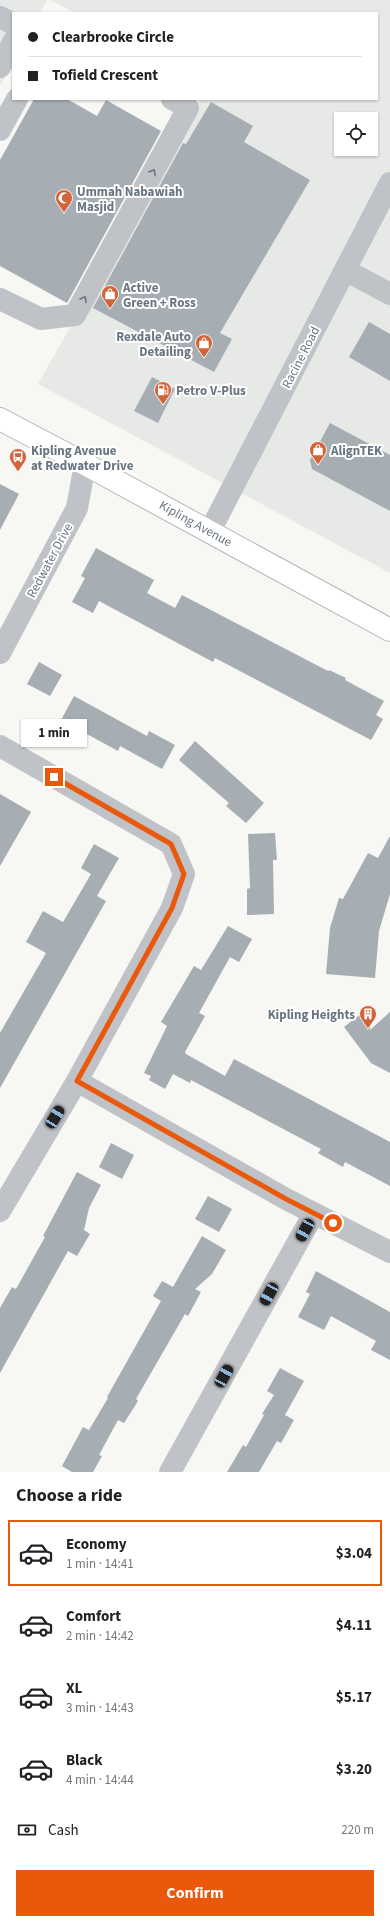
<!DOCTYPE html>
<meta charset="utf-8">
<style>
body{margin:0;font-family:"Source Sans 3",sans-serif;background:#f6f6f6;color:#222;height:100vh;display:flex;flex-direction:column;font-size:15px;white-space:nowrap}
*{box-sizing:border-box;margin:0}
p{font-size:13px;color:#767676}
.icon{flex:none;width:22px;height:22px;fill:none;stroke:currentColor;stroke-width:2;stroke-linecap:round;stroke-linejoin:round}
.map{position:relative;height:1472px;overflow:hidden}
.side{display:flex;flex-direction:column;background:#fff;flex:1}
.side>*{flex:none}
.guide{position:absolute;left:12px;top:12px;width:366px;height:88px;border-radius:0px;box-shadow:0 1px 3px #0004;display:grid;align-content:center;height:88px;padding:0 16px;background:#fff}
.buttons{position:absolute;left:334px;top:112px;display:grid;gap:8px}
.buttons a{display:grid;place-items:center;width:44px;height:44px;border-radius:0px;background:#fff;box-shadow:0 1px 3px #0004;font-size:20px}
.end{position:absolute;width:18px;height:18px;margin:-9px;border:5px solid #ea580c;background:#fff;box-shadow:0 0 0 2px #fff}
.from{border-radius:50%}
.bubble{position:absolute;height:28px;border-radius:0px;background:#fff;box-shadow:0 1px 3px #0004;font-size:13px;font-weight:700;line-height:28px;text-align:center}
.car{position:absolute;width:12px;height:24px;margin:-12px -6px;border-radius:5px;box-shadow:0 0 3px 1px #0007;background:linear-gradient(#222 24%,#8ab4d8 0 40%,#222 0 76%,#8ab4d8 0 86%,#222 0)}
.guide b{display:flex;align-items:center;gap:14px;height:38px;font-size:15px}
.guide b+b{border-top:1px solid #e0e0e0}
.guide i{width:10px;height:10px;background:#222}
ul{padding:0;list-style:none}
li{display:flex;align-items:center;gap:12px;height:66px;margin:0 8px 6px;padding:0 8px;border:2px solid transparent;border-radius:0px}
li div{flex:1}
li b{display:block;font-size:15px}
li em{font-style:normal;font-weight:700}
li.current{border-color:#ea580c}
li>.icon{width:36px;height:36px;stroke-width:1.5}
h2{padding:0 16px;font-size:18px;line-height:48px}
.pay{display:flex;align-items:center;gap:10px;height:44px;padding:0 16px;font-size:15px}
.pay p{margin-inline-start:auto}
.action{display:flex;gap:8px;margin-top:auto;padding:8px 16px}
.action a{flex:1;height:46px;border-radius:0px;background:#ea580c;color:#fff;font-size:16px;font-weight:700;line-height:46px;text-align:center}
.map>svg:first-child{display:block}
.built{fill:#e7e9e7;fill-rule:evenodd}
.building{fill:#a6adb3}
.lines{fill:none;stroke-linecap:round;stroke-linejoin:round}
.major-casing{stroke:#b2b6ba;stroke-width:24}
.minor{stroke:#bfc2c6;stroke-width:22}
.major{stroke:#fff;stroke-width:22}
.oneway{stroke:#697682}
.route{stroke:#ea580c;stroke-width:5}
.labels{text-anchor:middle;stroke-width:4;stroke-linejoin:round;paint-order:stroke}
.poi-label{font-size:13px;font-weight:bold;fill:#697682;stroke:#fff;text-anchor:start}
.street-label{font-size:13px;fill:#697682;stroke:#fff}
</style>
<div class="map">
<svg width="390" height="1472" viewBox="0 0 390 1472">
<rect width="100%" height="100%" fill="#f7f7f4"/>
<!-- built -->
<path class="built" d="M0,0H47L40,13H13V62L0,86Z
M50,0H390V573L38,384L200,99H377V13H75ZM341,119H371V149H341Z"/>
<!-- building -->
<path class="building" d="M34,99H67L97,116L106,100L161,131L67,303L0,266V160Z
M211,102L253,126L244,142L310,180L220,333L232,339L214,372L93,308L183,143L186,144Z
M369,322L390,334V381L349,357Z
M152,377L175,389L158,423L134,411Z
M330,423L390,455V511L312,469L310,460Z
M0,484L19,494L0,530Z
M96,548L154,580L147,593L175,608L182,595L326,670L329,671V670L346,678L345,680L384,701L376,715L383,719L371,740L215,658L213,662L99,601L93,613L72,602L85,578L81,576Z
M39,662L62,675L50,696L27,684Z
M74,696L147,736L149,731L175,745L162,769L120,746L118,751L61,720Z
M195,741L264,803L246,823L226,806L229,803L179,760Z
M0,794L31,812L0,866Z
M275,833L277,860H273L274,914L247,915V889L250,888L248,834Z
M390,836V894L379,931L375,978L326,974L330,928L339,898L343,899L368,853L378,858Z
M94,844L119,858L97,896L106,901L0,1088V1033L46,953L26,942L43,911L63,922L91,874L81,868Z
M228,926L252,939L239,962L230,957L199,1013L205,1016L185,1052L186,1054L225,1076L234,1059L390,1142V1186L345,1162L343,1167L318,1153L321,1149L191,1080L190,1083L173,1074L165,1089L149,1080L151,1076L144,1073L167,1026L161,1022L194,966L201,970Z
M372,1005L370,1030L390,1012V1073L371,1063L344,1027Z
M111,1143L134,1155L122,1179L99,1167Z
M77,1172L101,1185L89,1208L84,1230L90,1234L77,1256L68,1251L0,1373V1308L12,1287L16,1289L45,1237L43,1236Z
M208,1196L232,1209L219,1232L195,1219Z
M202,1236L226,1250L212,1274L195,1289L201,1292L188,1316L185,1314L136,1399L138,1401L124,1423L118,1420L99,1455L102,1456L93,1472H72L62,1466L83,1427L89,1430L108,1398L107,1397L161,1301L153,1296L162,1281L173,1287Z
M316,1271L390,1312V1360L371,1350L376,1341L331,1316L324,1330L298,1317L310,1294L306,1292Z
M280,1368L304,1381L285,1415L294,1420L281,1443L277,1441L259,1472H227L243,1445L246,1447L264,1415L262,1414L274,1395L267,1391Z"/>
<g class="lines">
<defs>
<path id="major" d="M0,419L85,464L390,630"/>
</defs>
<!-- major casing -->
<use href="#major" class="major-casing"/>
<!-- minor -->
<path class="minor" d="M0,17L13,24
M0,67L13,42
M0,130L17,99
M345,270L390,294
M0,299L41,319L75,315L188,108L172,99
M210,531L390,183
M0,653L77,508L85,464
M0,746L171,844L184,874L172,908L77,1081L0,1211
M77,1081L286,1199L390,1252
M170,1472L314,1213"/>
<!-- major -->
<use href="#major" class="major"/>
</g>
<!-- one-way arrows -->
<defs><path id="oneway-chevron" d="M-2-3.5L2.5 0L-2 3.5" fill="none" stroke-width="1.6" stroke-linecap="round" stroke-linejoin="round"/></defs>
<g class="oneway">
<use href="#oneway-chevron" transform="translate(153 172) rotate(-61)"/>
<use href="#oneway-chevron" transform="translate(84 299) rotate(-61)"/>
</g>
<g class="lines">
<!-- route -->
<path class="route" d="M54,777L171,844L184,874L172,908L77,1081L286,1199L333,1223"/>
</g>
<!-- icons -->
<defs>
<symbol id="mosque-pin" viewBox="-11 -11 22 30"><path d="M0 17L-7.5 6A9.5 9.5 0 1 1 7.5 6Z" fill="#d36338" stroke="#fff"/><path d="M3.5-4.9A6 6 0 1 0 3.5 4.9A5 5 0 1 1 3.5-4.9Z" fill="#fff"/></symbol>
<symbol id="shop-pin" viewBox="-11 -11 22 30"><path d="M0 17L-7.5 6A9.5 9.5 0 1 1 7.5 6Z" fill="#d36338" stroke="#fff"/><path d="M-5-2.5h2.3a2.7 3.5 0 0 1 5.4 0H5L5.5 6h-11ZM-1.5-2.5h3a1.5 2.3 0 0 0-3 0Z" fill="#fff"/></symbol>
<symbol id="fuel-pin" viewBox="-11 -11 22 30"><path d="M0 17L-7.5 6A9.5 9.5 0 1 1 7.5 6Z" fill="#d36338" stroke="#fff"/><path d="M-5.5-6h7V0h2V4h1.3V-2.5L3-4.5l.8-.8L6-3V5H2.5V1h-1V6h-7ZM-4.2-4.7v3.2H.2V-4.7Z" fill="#fff"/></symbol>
<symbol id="bus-pin" viewBox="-11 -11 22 30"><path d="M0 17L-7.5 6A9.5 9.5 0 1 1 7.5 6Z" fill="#d36338" stroke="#fff"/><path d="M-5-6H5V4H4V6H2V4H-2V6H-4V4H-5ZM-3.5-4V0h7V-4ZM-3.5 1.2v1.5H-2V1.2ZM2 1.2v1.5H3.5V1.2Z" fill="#fff"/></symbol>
<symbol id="building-pin" viewBox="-11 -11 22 30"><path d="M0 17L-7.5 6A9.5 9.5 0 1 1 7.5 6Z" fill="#d36338" stroke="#fff"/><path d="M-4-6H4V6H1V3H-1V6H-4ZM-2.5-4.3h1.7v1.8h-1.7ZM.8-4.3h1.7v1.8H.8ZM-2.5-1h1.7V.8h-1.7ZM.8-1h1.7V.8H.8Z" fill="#fff"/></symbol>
</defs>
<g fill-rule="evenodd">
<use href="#mosque-pin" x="54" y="188" width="20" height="27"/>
<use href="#shop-pin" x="100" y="284" width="20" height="27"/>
<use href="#shop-pin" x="194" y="333" width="20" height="27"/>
<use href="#fuel-pin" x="153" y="380" width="20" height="27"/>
<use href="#shop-pin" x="308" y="440" width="20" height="27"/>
<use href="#bus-pin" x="8" y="447" width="20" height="27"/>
<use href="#building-pin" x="358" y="1004" width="20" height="27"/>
</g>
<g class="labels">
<!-- poi labels -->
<g class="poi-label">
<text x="77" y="196">Ummah Nabawiah<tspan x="77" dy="15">Masjid</tspan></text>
<text x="123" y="292">Active<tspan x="123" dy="15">Green + Ross</tspan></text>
<text x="191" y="341" text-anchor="end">Rexdale Auto<tspan x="191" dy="15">Detailing</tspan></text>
<text x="176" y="395">Petro V-Plus</text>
<text x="31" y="455">Kipling Avenue<tspan x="31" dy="15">at Redwater Drive</tspan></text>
<text x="331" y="455">AlignTEK</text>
<text x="355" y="1019" text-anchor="end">Kipling Heights</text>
</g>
<!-- street labels -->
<g class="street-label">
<text transform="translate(300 357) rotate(-63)" y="5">Racine Road</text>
<text transform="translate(196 523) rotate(29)" y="5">Kipling Avenue</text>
<text transform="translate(49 560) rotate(-62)" y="5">Redwater Drive</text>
</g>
</g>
</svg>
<div class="buttons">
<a><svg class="icon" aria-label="locate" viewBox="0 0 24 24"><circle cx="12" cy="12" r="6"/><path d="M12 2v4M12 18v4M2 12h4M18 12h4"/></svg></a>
</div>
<i class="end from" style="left:333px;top:1223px"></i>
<i class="end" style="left:54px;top:777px"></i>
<div class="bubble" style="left:21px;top:719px;width:66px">1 min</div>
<i class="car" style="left:55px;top:1117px;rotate:31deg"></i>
<i class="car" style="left:305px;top:1230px;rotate:209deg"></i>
<i class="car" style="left:269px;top:1294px;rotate:209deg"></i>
<i class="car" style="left:224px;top:1376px;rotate:29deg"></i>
<div class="guide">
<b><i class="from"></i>Clearbrooke Circle</b>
<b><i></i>Tofield Crescent</b>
</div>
</div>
<section class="side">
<h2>Choose a ride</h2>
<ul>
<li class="current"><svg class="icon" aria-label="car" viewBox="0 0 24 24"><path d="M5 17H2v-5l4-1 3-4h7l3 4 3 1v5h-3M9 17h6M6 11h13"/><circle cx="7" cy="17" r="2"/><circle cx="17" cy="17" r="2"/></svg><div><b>Economy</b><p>1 min · 14:41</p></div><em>$3.04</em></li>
<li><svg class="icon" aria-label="car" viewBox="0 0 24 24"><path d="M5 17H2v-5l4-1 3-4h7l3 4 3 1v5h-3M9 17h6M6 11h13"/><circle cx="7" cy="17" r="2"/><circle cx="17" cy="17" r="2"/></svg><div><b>Comfort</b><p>2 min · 14:42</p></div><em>$4.11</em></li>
<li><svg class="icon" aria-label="car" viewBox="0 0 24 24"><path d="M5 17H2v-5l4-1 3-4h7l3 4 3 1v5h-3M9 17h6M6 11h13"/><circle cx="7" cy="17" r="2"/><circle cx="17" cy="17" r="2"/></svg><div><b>XL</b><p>3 min · 14:43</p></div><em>$5.17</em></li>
<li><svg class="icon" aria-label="car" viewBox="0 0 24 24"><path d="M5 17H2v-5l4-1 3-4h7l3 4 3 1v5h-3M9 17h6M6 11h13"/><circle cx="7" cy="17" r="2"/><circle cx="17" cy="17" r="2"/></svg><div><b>Black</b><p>4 min · 14:44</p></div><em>$3.20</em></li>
</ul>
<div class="pay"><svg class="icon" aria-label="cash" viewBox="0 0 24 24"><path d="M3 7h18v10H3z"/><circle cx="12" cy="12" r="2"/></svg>Cash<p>220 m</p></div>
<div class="action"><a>Confirm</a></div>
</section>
